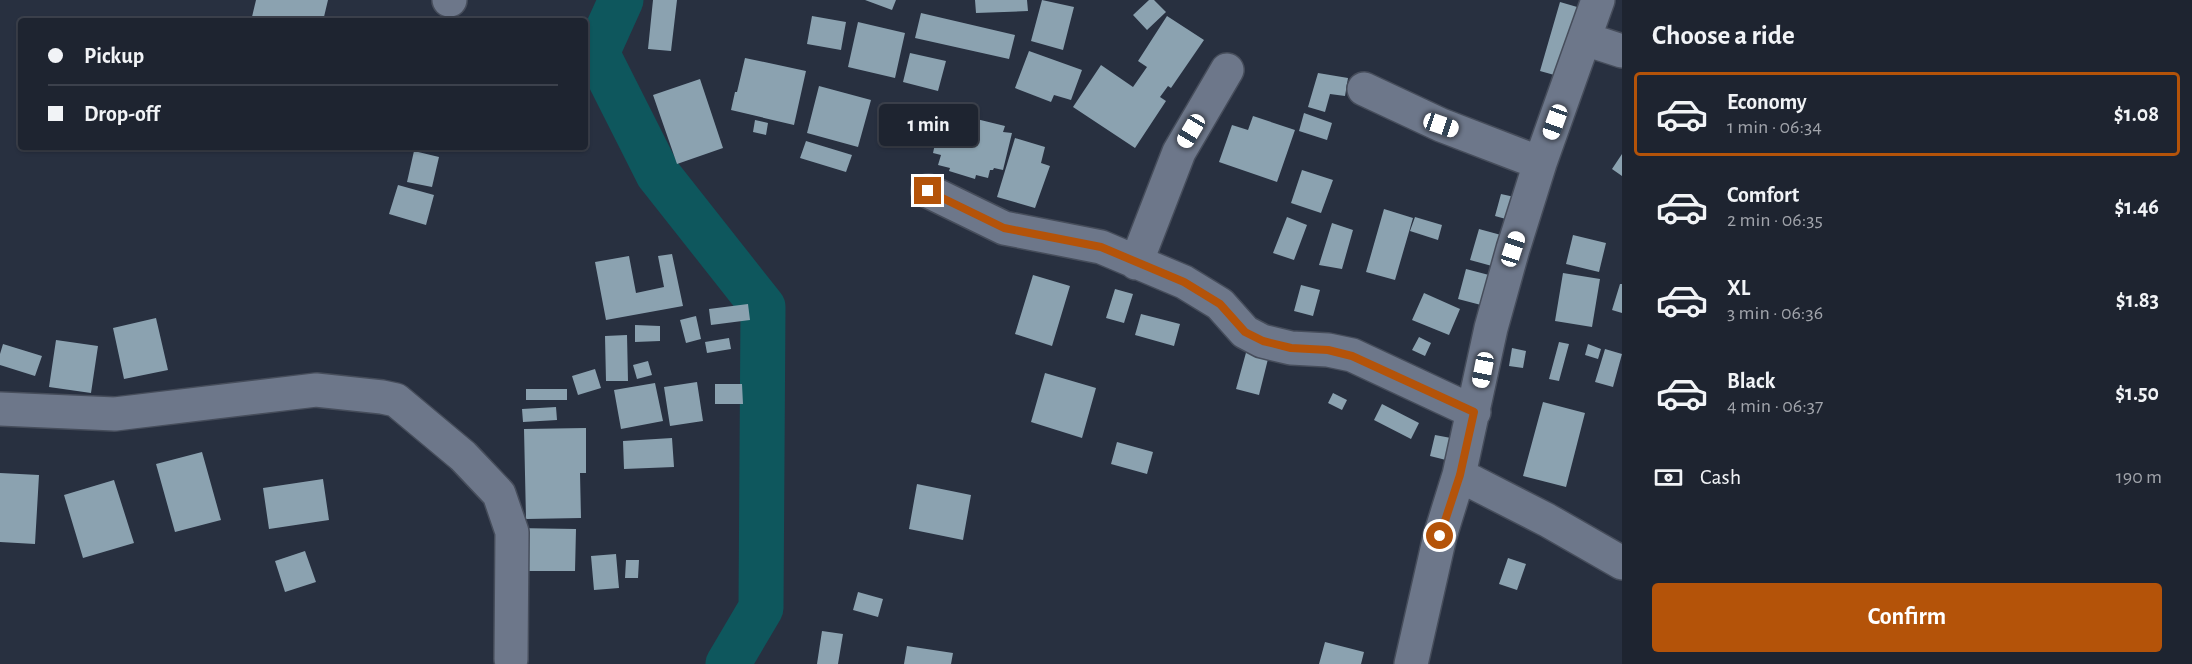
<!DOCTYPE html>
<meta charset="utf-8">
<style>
body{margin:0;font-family:"Alegreya Sans",sans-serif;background:#262c38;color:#f1f3f6;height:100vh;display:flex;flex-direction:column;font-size:22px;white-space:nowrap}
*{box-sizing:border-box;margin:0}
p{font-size:20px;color:#a1a4ab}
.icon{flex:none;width:33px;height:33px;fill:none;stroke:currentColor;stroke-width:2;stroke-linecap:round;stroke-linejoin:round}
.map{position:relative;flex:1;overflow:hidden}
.drawer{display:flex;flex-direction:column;background:#1e2430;width:570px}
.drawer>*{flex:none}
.hud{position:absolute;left:18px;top:18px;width:570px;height:132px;border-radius:6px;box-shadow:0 2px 4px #0004,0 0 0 2px #3c414c;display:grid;align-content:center;height:132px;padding:0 30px;background:#1e2430}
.end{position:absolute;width:27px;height:27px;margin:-14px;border:8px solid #b45309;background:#fff;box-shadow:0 0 0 3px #fff}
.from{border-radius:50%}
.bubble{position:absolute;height:42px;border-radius:6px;background:#1e2430;box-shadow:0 2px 4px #0004,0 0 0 2px #3c414c;font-size:20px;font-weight:600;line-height:42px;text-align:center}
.car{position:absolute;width:18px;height:36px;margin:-18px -9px;border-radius:8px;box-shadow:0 0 4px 2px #0007;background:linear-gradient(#fff 24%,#345 0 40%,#fff 0 76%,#345 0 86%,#fff 0)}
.hud b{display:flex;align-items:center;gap:21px;height:57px;font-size:22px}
.hud b+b{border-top:2px solid #3c414c}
.hud i{width:15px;height:15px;background:#f1f3f6}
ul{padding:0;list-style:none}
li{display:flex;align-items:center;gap:18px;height:84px;margin:0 12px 9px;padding:0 18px;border:3px solid transparent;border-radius:6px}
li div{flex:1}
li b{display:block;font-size:22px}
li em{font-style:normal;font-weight:600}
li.active{border-color:#b45309}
li>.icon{width:54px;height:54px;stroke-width:1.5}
h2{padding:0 30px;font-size:27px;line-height:72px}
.pay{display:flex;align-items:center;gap:15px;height:66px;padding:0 30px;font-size:22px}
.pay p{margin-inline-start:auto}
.cta{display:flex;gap:12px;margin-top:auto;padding:12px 30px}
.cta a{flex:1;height:69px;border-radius:6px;background:#b45309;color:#fff;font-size:24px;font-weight:600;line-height:69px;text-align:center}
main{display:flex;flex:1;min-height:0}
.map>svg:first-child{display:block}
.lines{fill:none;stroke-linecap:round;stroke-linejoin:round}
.river{stroke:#0e575d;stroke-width:45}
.building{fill:#8ba2b0}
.minor-casing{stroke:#464d5b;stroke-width:36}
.minor{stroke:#6d778a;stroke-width:33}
.route{stroke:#b45309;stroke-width:8}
</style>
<main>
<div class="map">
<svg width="1622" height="664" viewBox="0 0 1622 664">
<rect width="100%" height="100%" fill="#283040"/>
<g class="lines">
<!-- river -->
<path class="river" d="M621,0L597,53L658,174L763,307L761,608L728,664"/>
</g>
<!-- building -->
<path class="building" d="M256,0H328L323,21H251Z
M653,0H677L671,51L648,49Z
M865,0H896L892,10Z
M975,0H1027L1028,11L976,13Z
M1042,0L1074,7L1063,50L1031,41Z
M1149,0H1154L1166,12L1147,30L1133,15Z
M1560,2L1584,9L1565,78L1540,71Z
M921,13L1015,35L1009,59L915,38Z
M812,16L846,22L841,50L807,44Z
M1167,16L1204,40L1171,88L1168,86L1160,97L1166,101L1135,148L1073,107L1101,65L1133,87L1147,67L1138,61Z
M858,22L905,33L895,78L848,67Z
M1029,51L1082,70L1071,100L1054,95L1051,102L1015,88Z
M910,53L946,61L938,91L903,82Z
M745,58L806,71L794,125L731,110L735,92H737Z
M1318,73L1348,78L1345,96L1330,94L1325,112L1308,107Z
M700,79L723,148L677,164L653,95Z
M819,86L871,100L858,147L807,133Z
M952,113L1005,126L1003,132L1012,133L1003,170L994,168L993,170H990L988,178L976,175L975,179L949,171L950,168L938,165L941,155L933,153L941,116L951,119Z
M1304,113L1332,123L1327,140L1299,131Z
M1253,116L1295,130L1277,182L1219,162L1232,125L1248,130Z
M755,120L768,123L766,135L753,132Z
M1015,138L1045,147L1041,163L1050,166L1035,208L997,197Z
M806,141L852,155L846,172L800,158Z
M414,151L439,157L432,187L407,182Z
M1622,154V176L1612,169Z
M1302,170L1333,180L1321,213L1291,203Z
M398,185L434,195L426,225L389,214Z
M1501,194L1519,198L1513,221L1495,216Z
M1384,209L1413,218L1395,280L1366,272Z
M1287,217L1307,225L1294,260L1273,253Z
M1415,217L1442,225L1438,240L1410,231Z
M1332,223L1353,230L1342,269L1319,265Z
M1479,229L1501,235L1492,266L1470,260Z
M1573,235L1606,243L1599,272L1566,264Z
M672,254L683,306L606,320L595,262L629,256L636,293L664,287L658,256Z
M1466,269L1489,275L1481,305L1458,299Z
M1563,273L1600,279L1592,327L1555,321Z
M1033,275L1070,286L1052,346L1015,334Z
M1620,284H1622V313L1612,310Z
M1301,285L1320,290L1313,316L1294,311Z
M1115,289L1133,294L1124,323L1106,318Z
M1424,293L1460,309L1449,335L1412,320Z
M748,304L750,320L711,325L709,309Z
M1141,314L1180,324L1174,346L1135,335Z
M696,316L701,339L686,343L680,320Z
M156,318L168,370L124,379L113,328Z
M635,325L660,326V341L635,342Z
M627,335L628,381H606L605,336Z
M1419,337L1431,343L1425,356L1412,350Z
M729,338L731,349L707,353L705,342Z
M56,340L98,346L91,393L49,387Z
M1559,342L1569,344L1559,381L1549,379Z
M3,344L42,356L35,376L0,365V354Z
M1588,344L1601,349L1598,359L1585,355Z
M1512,348L1526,351L1523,368L1509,366Z
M1247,349L1269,355L1259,395L1236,389Z
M1605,349L1622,354L1613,387L1595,382Z
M648,361L652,375L637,379L633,365Z
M595,369L601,388L578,395L572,376Z
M1045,373L1096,388L1082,438L1031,422Z
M697,382L703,421L670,426L664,387Z
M655,383L663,421L621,429L614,390Z
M715,384H742L743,404H715Z
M526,389H567V400H526Z
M1333,393L1347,400L1342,410L1328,403Z
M1543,402L1585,413L1566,487L1523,476Z
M1382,404L1419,423L1411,439L1374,420Z
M556,407L557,420L523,422L522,409Z
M586,428V473H580L581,518L526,519L524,429Z
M1435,435L1451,438L1446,460L1430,456Z
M672,438L674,467L624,469L623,441Z
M1117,442L1153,452L1147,474L1111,464Z
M202,452L221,520L175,532L156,464Z
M0,473L39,475L35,544L0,542Z
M323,479L329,520L269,529L263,488Z
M114,480L134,543L83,558L64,495Z
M917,484L971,495L963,540L909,529Z
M515,528L576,529L575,571H515Z
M305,551L316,582L285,592L275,561Z
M616,554L619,588L594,590L591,556Z
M1508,558L1526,564L1517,590L1499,584Z
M626,560H639L638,578H625Z
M858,592L883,599L878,617L853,610Z
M822,631L843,634L838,664H817Z
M1325,642L1364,652L1361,664H1319Z
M907,646L953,653L951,664H904Z"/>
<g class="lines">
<defs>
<path id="minor" d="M449,0H450
M1585,39L1622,51
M1364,89L1441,125L1540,163
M928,191L1004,228L1101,247L1184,282L1220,304L1245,332L1262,341L1291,348L1328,350L1352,355L1474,412
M1136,263L1179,152L1227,70
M0,409L115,414L316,390L382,397L396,400L463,456L499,494L512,532L511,659
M1459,475L1547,520L1622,563
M1411,664L1440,536L1459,475L1491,328L1513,249L1540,163L1598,0"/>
</defs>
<!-- minor casing -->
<use href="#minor" class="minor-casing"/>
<!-- minor -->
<use href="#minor" class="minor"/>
</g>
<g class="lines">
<!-- route -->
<path class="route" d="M928,191L1004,228L1101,247L1184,282L1220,304L1245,332L1263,341L1291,348L1328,350L1352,356L1474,412L1460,475L1440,536"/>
</g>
</svg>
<i class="end from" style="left:1440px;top:536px"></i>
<i class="end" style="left:928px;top:191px"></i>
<div class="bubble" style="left:879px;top:104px;width:99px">1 min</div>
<i class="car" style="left:1555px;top:122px;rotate:200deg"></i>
<i class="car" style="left:1441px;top:125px;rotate:109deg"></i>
<i class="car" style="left:1191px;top:131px;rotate:211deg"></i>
<i class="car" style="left:1513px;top:249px;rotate:18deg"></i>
<i class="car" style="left:1483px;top:370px;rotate:191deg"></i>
<div class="hud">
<b><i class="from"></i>Pickup</b>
<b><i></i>Drop-off</b>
</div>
</div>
<section class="drawer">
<h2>Choose a ride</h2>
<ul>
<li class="active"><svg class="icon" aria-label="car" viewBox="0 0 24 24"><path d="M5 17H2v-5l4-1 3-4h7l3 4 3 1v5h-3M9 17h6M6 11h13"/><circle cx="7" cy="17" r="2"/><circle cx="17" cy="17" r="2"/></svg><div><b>Economy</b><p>1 min · 06:34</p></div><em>$1.08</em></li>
<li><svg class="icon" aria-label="car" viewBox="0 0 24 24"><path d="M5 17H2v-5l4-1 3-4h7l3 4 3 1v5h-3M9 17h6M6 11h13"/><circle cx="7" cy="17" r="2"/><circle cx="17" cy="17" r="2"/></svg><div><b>Comfort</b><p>2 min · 06:35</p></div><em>$1.46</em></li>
<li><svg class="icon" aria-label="car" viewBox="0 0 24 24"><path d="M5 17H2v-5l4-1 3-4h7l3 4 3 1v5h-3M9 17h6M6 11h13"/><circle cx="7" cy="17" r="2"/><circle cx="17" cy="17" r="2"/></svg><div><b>XL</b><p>3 min · 06:36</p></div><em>$1.83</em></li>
<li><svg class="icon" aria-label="car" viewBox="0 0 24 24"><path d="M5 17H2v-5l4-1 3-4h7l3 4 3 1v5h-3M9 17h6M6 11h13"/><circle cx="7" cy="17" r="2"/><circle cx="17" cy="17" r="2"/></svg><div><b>Black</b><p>4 min · 06:37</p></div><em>$1.50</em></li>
</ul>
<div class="pay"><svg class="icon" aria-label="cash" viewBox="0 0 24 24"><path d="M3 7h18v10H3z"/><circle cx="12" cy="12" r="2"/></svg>Cash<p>190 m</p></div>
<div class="cta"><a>Confirm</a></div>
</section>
</main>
